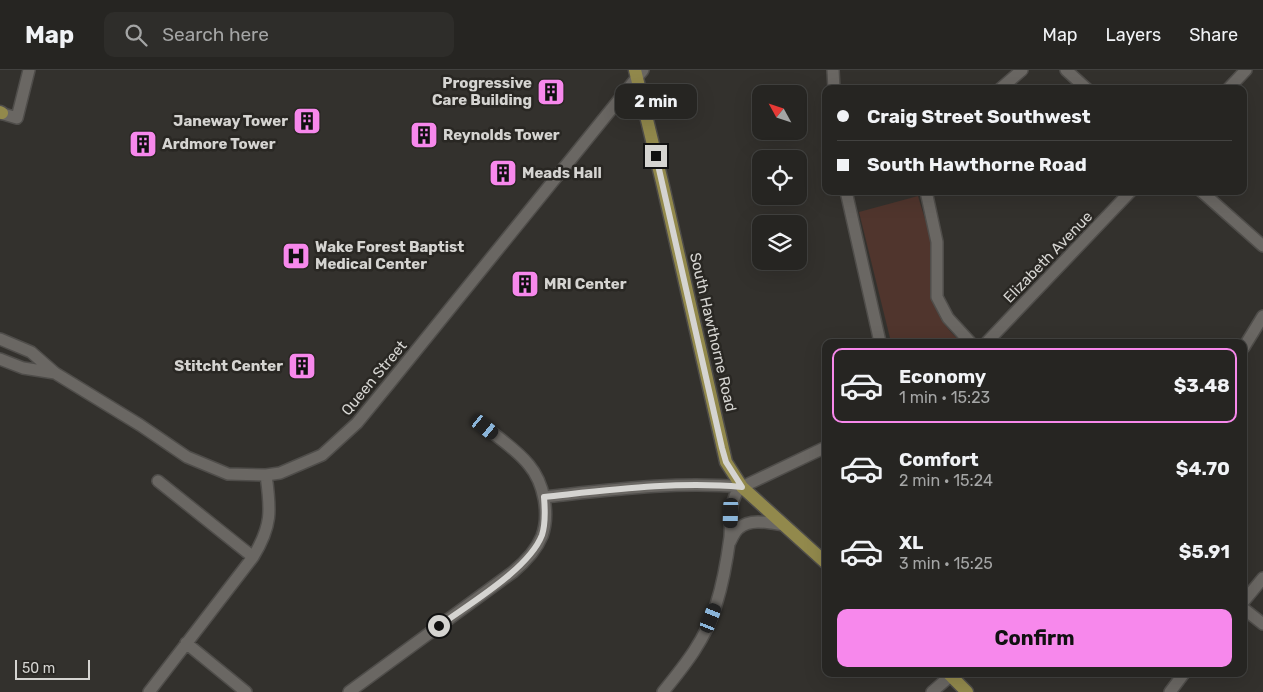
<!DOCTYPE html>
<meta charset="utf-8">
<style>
body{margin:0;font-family:Rubik,sans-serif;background:#2e2d2a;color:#f1f3f6;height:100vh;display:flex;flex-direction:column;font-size:19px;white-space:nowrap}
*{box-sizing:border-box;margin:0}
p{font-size:16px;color:#a4a5a5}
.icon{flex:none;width:28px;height:28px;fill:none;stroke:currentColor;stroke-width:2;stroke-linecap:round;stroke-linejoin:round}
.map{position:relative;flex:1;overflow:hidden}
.panel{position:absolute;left:822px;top:269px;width:425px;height:338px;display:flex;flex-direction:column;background:#262522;border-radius:10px;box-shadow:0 5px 20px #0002,0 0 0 1px #424240}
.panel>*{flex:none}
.top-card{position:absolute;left:822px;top:15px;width:425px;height:110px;border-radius:10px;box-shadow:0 5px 20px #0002,0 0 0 1px #424240;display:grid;align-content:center;height:110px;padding:0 15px;background:#262522}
.needle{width:32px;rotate:310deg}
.tools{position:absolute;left:752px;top:15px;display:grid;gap:10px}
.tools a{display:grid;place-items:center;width:55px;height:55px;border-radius:10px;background:#262522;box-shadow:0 5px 20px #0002,0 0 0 1px #424240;font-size:25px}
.scale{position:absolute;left:15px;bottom:12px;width:75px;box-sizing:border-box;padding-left:5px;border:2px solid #d5d4d1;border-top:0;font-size:14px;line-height:18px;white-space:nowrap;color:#d5d4d1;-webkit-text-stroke:4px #292723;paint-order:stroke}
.end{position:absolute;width:22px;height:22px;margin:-11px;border:6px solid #d5d4d1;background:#111;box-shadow:0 0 0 2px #111}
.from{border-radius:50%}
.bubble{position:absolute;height:35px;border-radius:10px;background:#262522;box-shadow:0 5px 20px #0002,0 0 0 1px #424240;font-size:16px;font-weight:700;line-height:35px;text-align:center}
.car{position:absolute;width:15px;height:30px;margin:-15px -8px;border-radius:6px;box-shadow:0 0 4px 1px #0007;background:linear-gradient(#222 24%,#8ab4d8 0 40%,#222 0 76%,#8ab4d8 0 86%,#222 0)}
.top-card b{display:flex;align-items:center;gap:18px;height:48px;font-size:19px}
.top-card b+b{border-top:1px solid #424240}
.top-card i{width:12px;height:12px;background:#f1f3f6}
ul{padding:9px 0 0;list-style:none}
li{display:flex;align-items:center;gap:15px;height:75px;margin:0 10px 8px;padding:0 5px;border:2px solid transparent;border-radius:10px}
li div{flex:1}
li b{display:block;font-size:19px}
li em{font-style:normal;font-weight:700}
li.selected{border-color:#f788ec}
li>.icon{width:45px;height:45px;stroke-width:1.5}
.cta{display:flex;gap:10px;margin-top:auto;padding:10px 15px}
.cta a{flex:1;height:58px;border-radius:10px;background:#f788ec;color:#111;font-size:20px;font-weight:700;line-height:58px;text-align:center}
header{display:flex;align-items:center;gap:30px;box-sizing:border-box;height:70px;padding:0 25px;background:#262522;border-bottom:1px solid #424240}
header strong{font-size:24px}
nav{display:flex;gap:28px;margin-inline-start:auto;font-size:18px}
.search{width:350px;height:45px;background:#2e2d2a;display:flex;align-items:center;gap:12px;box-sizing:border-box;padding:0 18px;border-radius:10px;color:#a4a5a5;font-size:19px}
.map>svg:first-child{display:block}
.green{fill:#50352d}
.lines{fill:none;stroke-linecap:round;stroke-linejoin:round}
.minor-casing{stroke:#4f4d4a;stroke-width:14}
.major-casing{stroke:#4f4d4a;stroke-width:15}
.minor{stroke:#6a6763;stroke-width:11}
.major{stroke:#92894c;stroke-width:12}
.route{stroke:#d5d4d1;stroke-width:6}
.labels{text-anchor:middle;stroke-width:5;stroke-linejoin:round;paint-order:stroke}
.poi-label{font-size:15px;font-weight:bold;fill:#d5d4d1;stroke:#292723;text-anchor:start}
.street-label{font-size:15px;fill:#d5d4d1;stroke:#292723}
</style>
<header>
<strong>Map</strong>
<div class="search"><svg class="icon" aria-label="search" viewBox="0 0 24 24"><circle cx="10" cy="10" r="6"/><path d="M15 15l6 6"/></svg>Search here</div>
<nav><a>Map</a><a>Layers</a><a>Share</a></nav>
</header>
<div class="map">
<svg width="1263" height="622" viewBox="0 0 1263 622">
<rect width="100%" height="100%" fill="#33312d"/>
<!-- green -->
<path class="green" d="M918,126C923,144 931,163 931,182C932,188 930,195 930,201C930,233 938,251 961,272H891L859,142Z"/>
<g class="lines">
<defs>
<path id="minor" d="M833,0L834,19
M1066,0L1087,19
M1000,19L1022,0
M1228,19L1246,0
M0,43L17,48L29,0
M846,121L880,272
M926,121L937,172V227L948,248L970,272
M1201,121L1263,176
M0,269L31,282L55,303L140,355L187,387L228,404L266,405L280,403L322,385L357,353L389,314L643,0
M987,272L1131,121
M1244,277L1263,246
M0,289L23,298L55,303
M158,411L253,487
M544,427C610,420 676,411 742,417
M730,472C732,468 735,461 739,458C751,448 770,453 784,455
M1244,531L1263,508
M1244,539L1263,554
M186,573L246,622
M149,622L253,487C272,456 271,441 266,405
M349,622L513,502C525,492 536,481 542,466C550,444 544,413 529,395C517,380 500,369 485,357
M663,622C685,595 706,569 716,535C723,513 727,490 730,467C731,453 729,439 735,426C736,422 739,420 742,417L826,377
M932,622L955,602
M1170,622L1185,602"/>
<path id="major" d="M635,0L663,116L726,392L742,417L826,493
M0,42L2,43
M947,602L967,622"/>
</defs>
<!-- minor casing -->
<use href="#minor" class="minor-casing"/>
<!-- major casing -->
<use href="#major" class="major-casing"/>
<!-- minor -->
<use href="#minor" class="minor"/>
<!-- major -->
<use href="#major" class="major"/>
</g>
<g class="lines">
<!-- route -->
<path class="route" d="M439,556C469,534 529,499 542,465C546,453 545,439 544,427C610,420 676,411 742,417L726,392L722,378L656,86"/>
</g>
<!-- icons -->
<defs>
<symbol id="building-square" viewBox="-11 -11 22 22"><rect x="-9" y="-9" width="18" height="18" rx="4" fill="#f788ec" stroke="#292723"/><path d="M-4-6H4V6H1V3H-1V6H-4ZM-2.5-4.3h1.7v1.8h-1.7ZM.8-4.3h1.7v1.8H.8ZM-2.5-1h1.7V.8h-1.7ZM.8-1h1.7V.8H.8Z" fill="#111"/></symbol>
<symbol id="hospital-square" viewBox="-11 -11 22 22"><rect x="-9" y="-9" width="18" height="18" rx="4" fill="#f788ec" stroke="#292723"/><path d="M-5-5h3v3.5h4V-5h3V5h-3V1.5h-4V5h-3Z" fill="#111"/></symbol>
</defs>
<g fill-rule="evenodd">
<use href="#building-square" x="535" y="6" width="32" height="32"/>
<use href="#building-square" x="291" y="35" width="32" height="32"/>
<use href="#building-square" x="408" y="49" width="32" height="32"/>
<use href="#building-square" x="127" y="58" width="32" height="32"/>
<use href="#building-square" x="487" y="87" width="32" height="32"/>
<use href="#hospital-square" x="280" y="170" width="32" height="32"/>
<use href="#building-square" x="509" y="198" width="32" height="32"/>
<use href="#building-square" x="286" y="280" width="32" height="32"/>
</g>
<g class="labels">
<!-- poi labels -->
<g class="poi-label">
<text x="532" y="18" text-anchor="end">Progressive<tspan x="532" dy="17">Care Building</tspan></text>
<text x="288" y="56" text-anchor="end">Janeway Tower</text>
<text x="443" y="70">Reynolds Tower</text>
<text x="162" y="79">Ardmore Tower</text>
<text x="522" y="108">Meads Hall</text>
<text x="315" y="182">Wake Forest Baptist<tspan x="315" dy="17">Medical Center</tspan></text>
<text x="544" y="219">MRI Center</text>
<text x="283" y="301" text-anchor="end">Stitcht Center</text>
</g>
<!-- street labels -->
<g class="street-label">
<text transform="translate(1048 187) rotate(-46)" y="5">Elizabeth Avenue</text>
<text transform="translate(713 262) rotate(77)" y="5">South Hawthorne Road</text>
<text transform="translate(374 308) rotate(-50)" y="5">Queen Street</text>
</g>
</g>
</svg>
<div class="tools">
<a><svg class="needle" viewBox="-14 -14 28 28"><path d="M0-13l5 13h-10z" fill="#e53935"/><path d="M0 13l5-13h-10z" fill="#a4a5a5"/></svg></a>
<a><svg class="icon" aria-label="locate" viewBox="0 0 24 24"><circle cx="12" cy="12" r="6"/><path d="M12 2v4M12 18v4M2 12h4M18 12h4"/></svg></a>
<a><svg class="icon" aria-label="layers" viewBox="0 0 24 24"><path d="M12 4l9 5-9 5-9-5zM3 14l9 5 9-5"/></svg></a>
</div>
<div class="scale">50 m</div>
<i class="end from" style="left:439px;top:556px"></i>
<i class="end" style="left:656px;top:86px"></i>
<div class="bubble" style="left:615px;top:14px;width:82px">2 min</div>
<i class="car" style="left:485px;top:357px;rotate:129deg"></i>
<i class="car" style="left:731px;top:443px;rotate:182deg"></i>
<i class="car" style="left:711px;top:548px;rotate:22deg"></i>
<div class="top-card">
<b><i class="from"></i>Craig Street Southwest</b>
<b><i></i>South Hawthorne Road</b>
</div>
<section class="panel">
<ul>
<li class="selected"><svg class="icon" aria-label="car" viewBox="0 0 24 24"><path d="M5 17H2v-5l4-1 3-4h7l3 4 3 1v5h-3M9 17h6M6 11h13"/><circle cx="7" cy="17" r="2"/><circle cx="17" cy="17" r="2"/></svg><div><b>Economy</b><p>1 min · 15:23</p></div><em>$3.48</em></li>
<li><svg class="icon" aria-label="car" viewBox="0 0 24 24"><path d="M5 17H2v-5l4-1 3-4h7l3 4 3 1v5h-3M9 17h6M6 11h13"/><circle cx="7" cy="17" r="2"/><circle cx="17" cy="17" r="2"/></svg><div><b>Comfort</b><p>2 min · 15:24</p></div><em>$4.70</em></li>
<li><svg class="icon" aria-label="car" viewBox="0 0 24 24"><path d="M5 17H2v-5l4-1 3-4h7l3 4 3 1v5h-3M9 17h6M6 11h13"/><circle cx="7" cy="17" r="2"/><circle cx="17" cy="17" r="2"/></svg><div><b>XL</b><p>3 min · 15:25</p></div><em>$5.91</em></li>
</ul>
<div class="cta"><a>Confirm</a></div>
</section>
</div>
